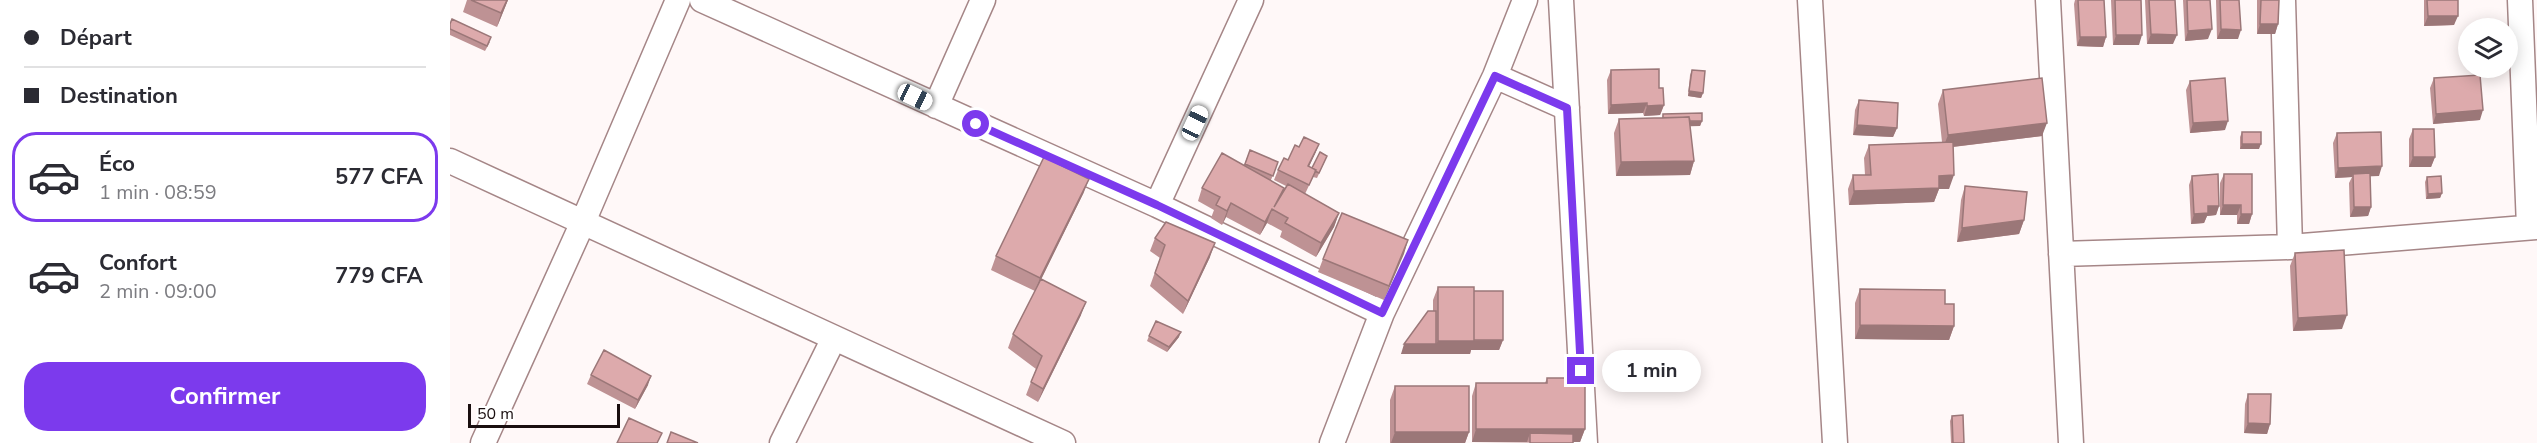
<!DOCTYPE html>
<html lang="fr">
<meta charset="utf-8">
<style>
body{margin:0;font-family:"Nunito Sans",sans-serif;background:#f2f2f3;color:#2b2b33;height:100vh;display:flex;flex-direction:column;font-size:22px;white-space:nowrap}
*{box-sizing:border-box;margin:0}
p{font-size:20px;color:#7c7c81}
.icon{flex:none;width:33px;height:33px;fill:none;stroke:currentColor;stroke-width:2;stroke-linecap:round;stroke-linejoin:round}
.map{position:relative;flex:1;overflow:hidden}
.panel{display:flex;flex-direction:column;background:#fff;width:450px}
.panel>*{flex:none}
.guide{display:grid;align-content:center;height:132px;padding:0 24px;background:#fff}
.tools{position:absolute;left:2008px;top:18px;display:grid;gap:12px}
.tools a{display:grid;place-items:center;width:60px;height:60px;border-radius:50%;background:#fff;box-shadow:0 3px 15px #0003;font-size:30px}
.scale{position:absolute;left:18px;bottom:15px;width:152px;box-sizing:border-box;padding-left:6px;border:3px solid #190e0f;border-top:0;font-size:16px;line-height:21px;white-space:nowrap;color:#190e0f;-webkit-text-stroke:4px #fff;paint-order:stroke}
.end{position:absolute;width:27px;height:27px;margin:-14px;border:8px solid #7c3aed;background:#fff;box-shadow:0 0 0 3px #fff}
.from{border-radius:50%}
.bubble{position:absolute;height:42px;border-radius:21px;background:#fff;box-shadow:0 3px 15px #0003;font-size:20px;font-weight:700;line-height:42px;text-align:center}
.car{position:absolute;width:18px;height:36px;margin:-18px -9px;border-radius:8px;box-shadow:0 0 4px 2px #0007;background:linear-gradient(#fff 24%,#345 0 40%,#fff 0 76%,#345 0 86%,#fff 0)}
.guide b{display:flex;align-items:center;gap:21px;height:57px;font-size:22px}
.guide b+b{border-top:2px solid #e1e1e2}
.guide i{width:15px;height:15px;background:#2b2b33}
ul{padding:0;list-style:none}
li{display:flex;align-items:center;gap:18px;height:90px;margin:0 12px 9px;padding:0 12px;border:3px solid transparent;border-radius:24px}
li div{flex:1}
li b{display:block;font-size:22px}
li em{font-style:normal;font-weight:700}
li.on{border-color:#7c3aed}
li>.icon{width:54px;height:54px;stroke-width:1.5}
.action{display:flex;gap:12px;margin-top:auto;padding:12px 24px}
.action a{flex:1;height:69px;border-radius:24px;background:#7c3aed;color:#fff;font-size:24px;font-weight:700;line-height:69px;text-align:center}
main{display:flex;flex:1;min-height:0}
.map>svg:first-child{display:block}
.lines{fill:none;stroke-linecap:round;stroke-linejoin:round}
.minor-casing{stroke:#a58687;stroke-width:27}
.minor{stroke:#fff;stroke-width:24}
.wall{fill:#be9294}
.shaded-wall{fill:#9b7778}
.building{fill:#ddaaac;stroke:#9b7778;stroke-width:1.5}
.route{stroke:#7c3aed;stroke-width:8}
</style>
<main>
<section class="panel">
<div class="guide">
<b><i class="from"></i>Départ</b>
<b><i></i>Destination</b>
</div>
<ul>
<li class="on"><svg class="icon" aria-label="car" viewBox="0 0 24 24"><path d="M5 17H2v-5l4-1 3-4h7l3 4 3 1v5h-3M9 17h6M6 11h13"/><circle cx="7" cy="17" r="2"/><circle cx="17" cy="17" r="2"/></svg><div><b>Éco</b><p>1 min · 08:59</p></div><em>577 CFA</em></li>
<li><svg class="icon" aria-label="car" viewBox="0 0 24 24"><path d="M5 17H2v-5l4-1 3-4h7l3 4 3 1v5h-3M9 17h6M6 11h13"/><circle cx="7" cy="17" r="2"/><circle cx="17" cy="17" r="2"/></svg><div><b>Confort</b><p>2 min · 09:00</p></div><em>779 CFA</em></li>
</ul>
<div class="action"><a>Confirmer</a></div>
</section>
<div class="map">
<svg width="2087" height="443" viewBox="0 0 2087 443">
<rect width="100%" height="100%" fill="#fff8f8"/>
<g class="lines">
<defs>
<path id="minor" d="M252,0L707,205L932,313
M1111,0L1135,443
M1360,0L1385,443
M1598,0L1621,443
M1833,0L1840,247
M2070,0L2079,227
M1045,76L1117,108
M486,106L533,0
M0,161L613,443
M707,205L801,0
M1611,254L1840,247L2087,227
M33,443L133,222L228,0
M332,443L384,338
M882,443L932,313L1045,76L1075,0"/>
</defs>
<!-- minor casing -->
<use href="#minor" class="minor-casing"/>
<!-- minor -->
<use href="#minor" class="minor"/>
</g>
<!-- wall -->
<path class="wall" d="M17,0H58L47,27L13,12Z
M1625,0H1654L1656,37L1653,47L1627,46L1624,4Z
M1661,0H1691L1689,45H1663Z
M1695,0H1725L1723,44H1697Z
M1733,0H1760L1758,39L1735,41Z
M1766,0H1789L1788,39H1767Z
M1807,0H1829L1828,24L1825,34H1807Z
M1974,0H2008L2004,25L1974,26Z
M0,24L40,42L35,51L0,35Z
M1161,70L1209,88L1214,105L1210,115L1194,116L1193,113L1158,114L1157,80Z
M1242,70L1253,93L1251,98L1238,96L1240,75Z
M1984,78L2030,120L1983,124L1980,88Z
M1740,81L1775,130L1740,133L1736,90Z
M1493,90L1592,136L1503,147L1499,189H1489L1484,202L1399,205L1398,189L1403,175H1415L1414,158L1419,145L1492,142L1488,104Z
M1409,100L1447,128L1443,137L1403,135L1405,110Z
M1213,114L1252,121L1250,126H1240L1244,161L1240,175L1166,176L1164,133L1169,119L1212,118Z
M1963,129L1985,157L1981,167H1959V139Z
M1792,132L1809,149H1790V137Z
M1887,133L1929,176H1920L1921,207L1918,216L1900,217L1899,183L1902,177L1885,178L1883,143Z
M869,144L859,167L862,168L875,161L867,178L863,177L855,194L889,213L884,227L866,257L830,237L832,231L817,223L810,235L776,217L772,225L761,218L764,210L748,201L752,188L794,165L800,150L828,162L821,180L831,195L836,186L824,180L828,170L849,147Z
M1774,174L1802,214L1799,224H1787V215H1770V183Z
M1742,176L1769,206L1766,215L1757,216L1754,223L1741,224L1739,185Z
M1977,177L1992,193L1990,198L1976,199L1975,182Z
M1515,186L1574,220L1569,234L1507,242L1511,200Z
M634,192L591,279L631,315L588,402L576,395L586,369L558,348L563,334L585,291L541,270L546,256Z
M705,238L760,257L733,314L700,286L710,258L700,251Z
M958,240L934,300L868,272L873,259Z
M1845,253L1892,329L1843,331L1840,266Z
M988,287L1024,291L1053,340L1049,350H1021L1020,354H951L983,311V300Z
M1410,289L1495,304L1504,326L1499,340L1405,339V303Z
M699,336L729,337L717,352L697,341Z
M141,375L198,385L185,409L137,384Z
M1097,378L1135,429L1130,442H1123V443L1022,442V396L1026,383H1095Z
M945,386L1019,432L1015,443H940V400Z
M1798,394L1820,424L1817,434L1794,433L1795,404Z
M1502,416L1514,443H1501L1500,421Z"/>
<!-- shaded-wall -->
<path class="shaded-wall" d="M57,0H58L47,27L51,13Z
M1978,16H2008L2004,25L1974,26Z
M1810,24H1828L1825,34H1807Z
M1762,29L1758,39L1735,41L1738,31Z
M1771,29L1791,30L1788,39H1767Z
M1701,34L1727,35L1723,44H1697Z
M1666,35H1692L1689,45H1663Z
M1630,37H1656L1653,47L1627,46Z
M1239,91L1253,93L1251,98L1238,96Z
M1197,103L1193,113L1158,114L1161,105Z
M1214,105L1210,115L1194,116L1197,106Z
M2033,110L2030,120L1983,124L1986,114Z
M1252,121L1250,126L1212,127L1214,122Z
M1778,121L1775,130L1740,133L1743,123Z
M1597,123L1592,136L1493,148L1498,135Z
M1407,125L1447,128L1443,137L1403,135Z
M869,144L865,154L854,176L858,166Z
M1792,144H1811L1809,149H1790Z
M1963,157H1985L1981,167H1959Z
M1244,161L1240,175L1166,176L1171,162Z
M1932,166L1929,176L1903,177V174L1902,177L1885,178L1888,168Z
M1504,175L1499,189H1489L1484,202L1399,205L1404,191L1489,176Z
M639,179L634,192L585,292L590,278Z
M1992,193L1990,198L1976,199L1978,194Z
M781,203L776,217L772,225L777,211Z
M1773,205H1791L1787,215H1770Z
M1758,206H1769L1766,215L1757,216L1754,223L1741,224L1744,214Z
M1904,207H1921L1918,216L1900,217Z
M822,209L817,223L810,235L815,222Z
M889,213L884,227L866,257L871,243Z
M1791,214H1802L1799,224H1787Z
M1574,220L1569,234L1507,242L1512,228Z
M958,240L954,254L934,300L939,286Z
M765,243L760,257L733,314L738,301Z
M636,302L631,315L588,402L593,389Z
M1897,315L1892,329L1843,331L1848,318Z
M1410,325L1504,326L1499,340L1405,339Z
M731,332L729,337L717,352L719,347Z
M1053,340L1049,350H1021L1020,354H951L954,344H986L988,341Z
M201,376L198,385L185,409L188,400Z
M1798,423L1820,424L1817,434L1794,433Z
M1026,429H1135L1130,442H1080V433L1077,442H1022Z
M945,432H1019L1015,443H941Z"/>
<!-- building -->
<path class="building" d="M21,0H57L51,13Z
M1628,0H1654L1656,37H1630Z
M1665,0H1691L1692,35H1666Z
M1699,0H1725L1727,35L1701,34Z
M1737,0H1760L1762,29L1738,31Z
M1770,0H1789L1791,30L1771,29Z
M1811,0H1829L1828,24H1810Z
M1977,0H2008V16H1978Z
M2,19L41,37L37,46L0,29V24Z
M1209,69V88H1213L1214,105L1197,106V103L1161,105V70Z
M1242,70L1255,71L1253,93L1239,91Z
M2030,75L2033,110L1986,114L1984,78Z
M1592,78L1597,123L1498,135L1493,90Z
M1775,78L1778,121L1743,123L1740,81Z
M1409,100L1448,103L1447,128L1407,125Z
M1252,113V121H1240L1239,117L1213,118V114Z
M1239,117L1244,161L1171,162L1169,119Z
M1963,129H1984L1985,157H1963Z
M1792,132H1811V144H1792Z
M1931,132L1932,166L1888,168L1887,133Z
M854,137L869,144L858,166L866,170L859,185L828,170L834,158L838,160L845,145L849,147Z
M1503,142L1504,175L1489,176V188L1404,191L1403,175H1421L1419,145Z
M800,150L828,162L823,176L795,164Z
M870,152L877,156L869,173L865,171L866,170L862,168Z
M772,153L834,188L824,207L838,184L889,213L871,243L835,223L838,218L822,209L815,222L781,203L777,211L766,205L770,197L752,188Z
M594,157L639,179L590,278L546,256Z
M1920,173L1921,207H1904L1903,174Z
M1768,174L1769,206H1758V213L1744,214L1742,176Z
M1774,174H1802V214H1791V205H1773Z
M1991,176L1992,193L1978,194L1977,177Z
M1515,186L1577,192L1574,220L1512,228Z
M892,213L958,240L939,286L873,259Z
M716,222L765,243L738,301L705,273L715,245L705,238Z
M1894,250L1897,315L1848,318L1845,253Z
M591,279L636,302L593,389L581,382L592,356L563,334Z
M988,287H1024V341H988Z
M1410,289L1495,290V304H1504V326L1410,325Z
M1024,291H1053V340H1024Z
M978,311H986V344H954Z
M706,321L731,332L719,347L699,336Z
M154,350L201,376L188,400L141,375Z
M1097,378H1135V429H1026V383H1097Z
M945,386H1019V432H945Z
M1798,394H1821L1820,424L1798,423Z
M1513,415L1514,443H1503L1502,416Z
M179,418L212,433L207,443H167Z
M221,432L248,443H217Z
M1080,433L1123,434V443H1080Z"/>
<g class="lines">
<!-- route -->
<path class="route" d="M526,124L707,205L932,313L1045,76L1117,108L1131,371"/>
</g>
</svg>
<div class="tools">
<a><svg class="icon" aria-label="layers" viewBox="0 0 24 24"><path d="M12 4l9 5-9 5-9-5zM3 14l9 5 9-5"/></svg></a>
</div>
<div class="scale">50 m</div>
<i class="end from" style="left:526px;top:124px"></i>
<i class="end" style="left:1131px;top:371px"></i>
<div class="bubble" style="left:1152px;top:350px;width:99px">1 min</div>
<i class="car" style="left:465px;top:97px;rotate:115deg"></i>
<i class="car" style="left:745px;top:123px;rotate:25deg"></i>
</div>
</main>
